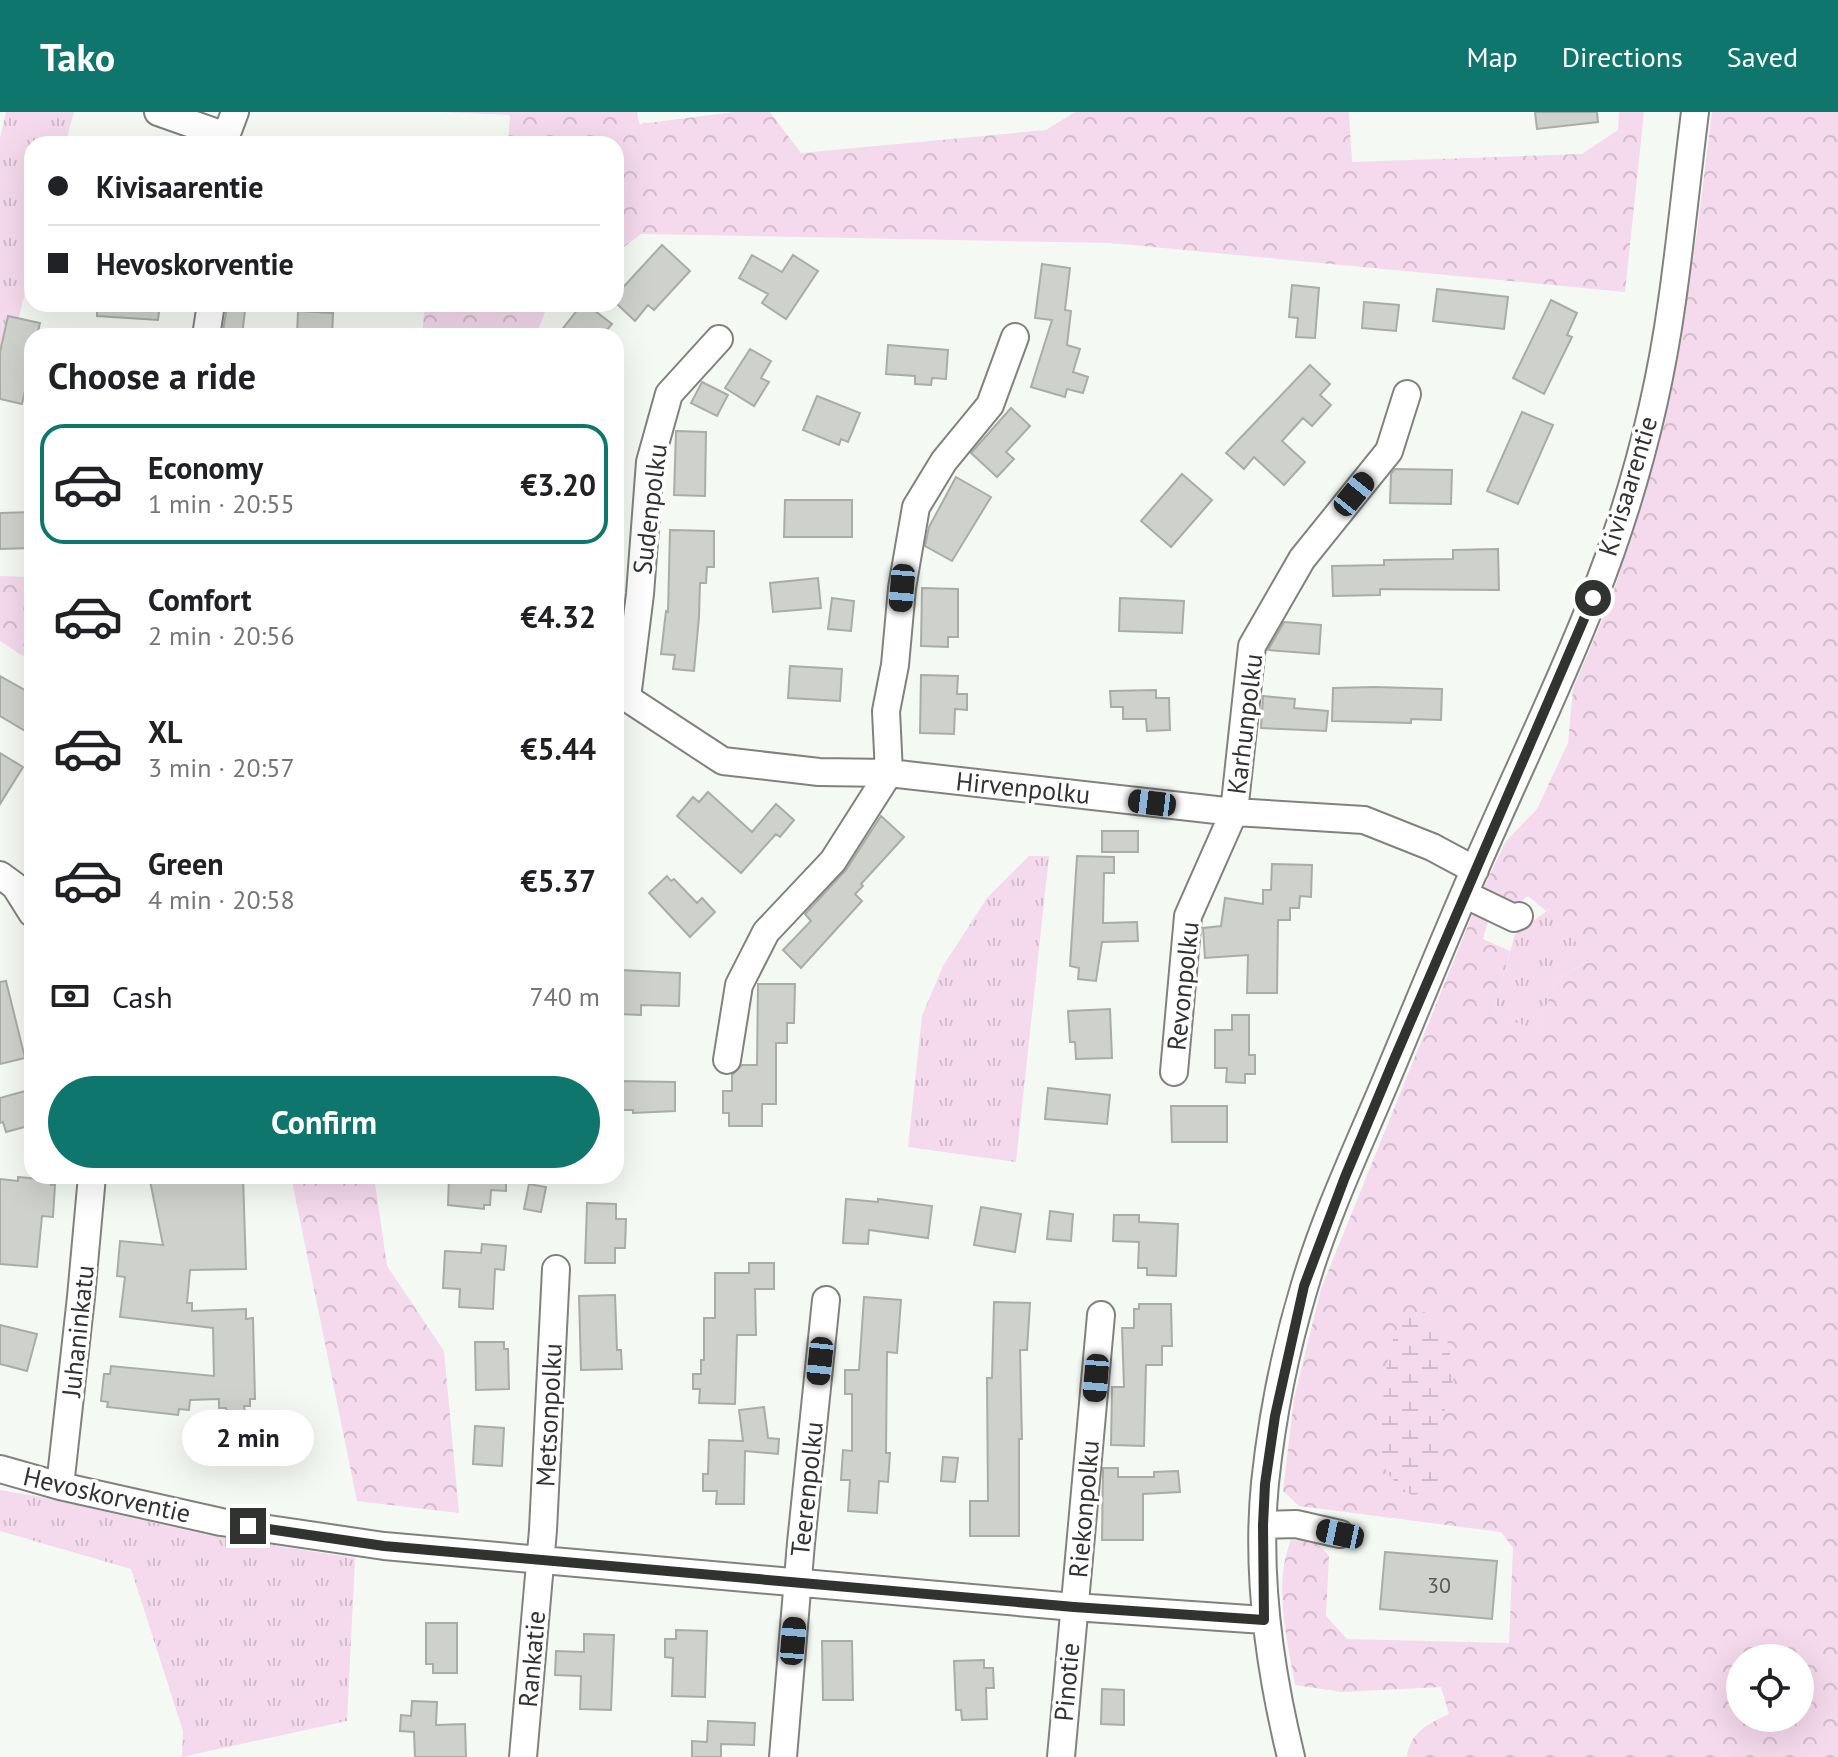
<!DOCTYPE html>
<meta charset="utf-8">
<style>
body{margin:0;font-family:"PT Sans",sans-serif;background:#f2f2f2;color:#202124;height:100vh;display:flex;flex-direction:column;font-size:30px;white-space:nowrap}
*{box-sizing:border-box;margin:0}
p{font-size:26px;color:#757577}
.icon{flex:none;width:44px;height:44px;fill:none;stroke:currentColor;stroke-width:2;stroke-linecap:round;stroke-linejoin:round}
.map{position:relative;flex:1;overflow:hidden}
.panel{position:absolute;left:24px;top:216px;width:600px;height:856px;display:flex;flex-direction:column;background:#fff;border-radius:24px;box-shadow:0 8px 32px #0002}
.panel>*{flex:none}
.hud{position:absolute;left:24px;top:24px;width:600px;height:176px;border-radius:24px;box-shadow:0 8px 32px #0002;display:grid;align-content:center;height:176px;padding:0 24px;background:#fff}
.controls{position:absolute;left:1726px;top:1532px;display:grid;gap:16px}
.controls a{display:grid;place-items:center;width:88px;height:88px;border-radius:50%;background:#fff;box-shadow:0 8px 32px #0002;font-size:40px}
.end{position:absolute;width:36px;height:36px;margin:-18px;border:10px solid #313331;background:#fff;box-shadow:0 0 0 4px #fff}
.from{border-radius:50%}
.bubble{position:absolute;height:56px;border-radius:28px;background:#fff;box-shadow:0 8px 32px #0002;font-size:26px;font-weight:800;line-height:56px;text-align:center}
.car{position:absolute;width:24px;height:48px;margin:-24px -12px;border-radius:10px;box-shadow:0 0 6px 2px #0007;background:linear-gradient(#222 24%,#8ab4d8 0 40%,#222 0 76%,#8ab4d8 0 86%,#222 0)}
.hud b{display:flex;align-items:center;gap:28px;height:76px;font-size:30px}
.hud b+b{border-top:2px solid #e0e0e0}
.hud i{width:20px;height:20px;background:#202124}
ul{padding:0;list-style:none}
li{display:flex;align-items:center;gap:24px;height:120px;margin:0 16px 12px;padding:0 8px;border:4px solid transparent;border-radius:24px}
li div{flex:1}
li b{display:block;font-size:30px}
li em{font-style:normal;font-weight:800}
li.current{border-color:#0f766e}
li>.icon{width:72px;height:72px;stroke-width:1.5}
h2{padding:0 24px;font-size:36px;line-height:96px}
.pay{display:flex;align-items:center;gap:20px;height:88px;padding:0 24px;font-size:30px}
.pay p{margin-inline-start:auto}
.action{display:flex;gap:16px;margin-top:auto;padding:16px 24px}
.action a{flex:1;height:92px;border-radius:48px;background:#0f766e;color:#fff;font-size:32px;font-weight:800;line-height:92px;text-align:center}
header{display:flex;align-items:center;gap:48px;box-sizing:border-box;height:112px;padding:0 40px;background:#0f766e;color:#fff}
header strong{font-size:38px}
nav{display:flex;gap:44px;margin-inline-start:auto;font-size:28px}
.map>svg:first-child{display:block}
.grass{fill:url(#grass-tufts)}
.forest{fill:url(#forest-crowns);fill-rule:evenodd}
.wetland{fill:url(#wetland-marsh)}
.building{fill:#ced1cc;stroke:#a9aca7;stroke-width:2}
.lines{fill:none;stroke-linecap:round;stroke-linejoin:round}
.minor-casing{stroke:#80827e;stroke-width:30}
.minor{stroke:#fff;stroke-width:26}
.route{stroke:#313331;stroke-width:10}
.labels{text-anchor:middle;stroke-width:7;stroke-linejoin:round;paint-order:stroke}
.number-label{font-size:22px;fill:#585a58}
.street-label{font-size:26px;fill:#313331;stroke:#fff}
</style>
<header>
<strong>Tako</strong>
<nav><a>Map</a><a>Directions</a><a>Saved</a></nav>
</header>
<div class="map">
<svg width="1838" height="1645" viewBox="0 0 1838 1645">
<defs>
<pattern id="grass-tufts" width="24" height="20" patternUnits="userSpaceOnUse" patternTransform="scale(2)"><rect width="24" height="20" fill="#f5d9ec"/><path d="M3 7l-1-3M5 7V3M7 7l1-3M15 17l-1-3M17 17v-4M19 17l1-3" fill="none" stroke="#d2bbcb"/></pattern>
<pattern id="forest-crowns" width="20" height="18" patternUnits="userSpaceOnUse" patternTransform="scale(2)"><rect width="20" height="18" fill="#f5d9ec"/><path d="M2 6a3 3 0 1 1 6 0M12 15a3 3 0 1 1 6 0" fill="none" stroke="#d2bbcb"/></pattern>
<pattern id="wetland-marsh" width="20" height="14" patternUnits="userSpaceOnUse" patternTransform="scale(2)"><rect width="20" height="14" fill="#f5d9ec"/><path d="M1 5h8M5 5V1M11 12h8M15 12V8" fill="none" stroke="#d2bbcb"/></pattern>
</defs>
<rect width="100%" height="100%" fill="#f5f9f4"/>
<!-- grass -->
<path class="grass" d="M6,0H74L65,32H32V152L0,283V26Z
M1029,744H1049L1016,1050L908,1035L922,904L943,854L987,786Z
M1584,772L1619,830L1556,868L1537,919L1493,902L1515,822Z
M0,1378L41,1385L207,1423L355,1446L347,1609L182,1645L183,1619L131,1457L0,1419Z"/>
<!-- forest -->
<path class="forest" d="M442,0H637L639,12L735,0H770L801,41L1046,18L1075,0H1349L1352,50L1582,42L1618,18L1619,0H1644L1625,180L1111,131L641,122L616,141V32H508L510,3Z
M1712,0H1838V1645H1407C1409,1621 1429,1611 1449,1602L1441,1575L1342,1580L1295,1573C1287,1527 1273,1473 1291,1428L1315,1429L1329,1444L1326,1504L1347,1527L1509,1531L1513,1436L1501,1420L1299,1394L1283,1379L1294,1287L1321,1177L1474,799L1489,806L1483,827L1510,839L1493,902L1537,918L1556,868L1588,849L1553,795L1546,799L1528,784C1510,798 1500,791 1481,781L1506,729L1537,697L1568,631L1573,577L1612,485L1650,360L1697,121ZM1740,1546H1800V1606H1740Z
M425,192H548L536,224H422Z
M0,464L32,465V550L0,529Z
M291,1064H374L387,1154L444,1239L459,1401L357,1389Z"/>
<!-- wetland -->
<path class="wetland" d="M1424,1200L1440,1209L1447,1227L1454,1265L1441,1311L1439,1338L1442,1363L1429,1380L1412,1383C1395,1371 1384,1362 1381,1341C1383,1311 1381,1225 1406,1207C1410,1203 1419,1202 1424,1200Z"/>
<!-- building -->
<path class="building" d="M1535,0H1597L1598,10L1537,17Z
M662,133L690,159L654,198L648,193L635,209L616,191V183Z
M752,143L782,160L793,143L818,159L786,207L762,191L768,182L739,166Z
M1042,152L1070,156L1065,198L1071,199L1067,233L1080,237L1073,260L1088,265L1083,281L1067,277L1065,285L1031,275L1052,208L1035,206Z
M1292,173L1319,176L1315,226L1296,225L1298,206L1289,205Z
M1437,177L1508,185L1504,217L1433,209Z
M1551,188L1577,201L1567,223L1572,225L1544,282L1513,266Z
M1364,190L1399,193L1396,219L1362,216Z
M97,192H160L158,208L97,204Z
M582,192H586L612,212L602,224H557Z
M227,195L245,198L242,224H222Z
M298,199L333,201L332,224H297Z
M8,204L40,211L37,224H32V247L22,292L0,287V240Z
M888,233L948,238L946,267L932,266L931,273L915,272V264L886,262Z
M750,237L771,249L761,266L769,270L754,294L725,276Z
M1310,253L1330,272L1320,283L1331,293L1312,314L1303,306L1282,329L1305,350L1284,373L1254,345L1244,357L1226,341Z
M702,270L728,283L717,304L691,291Z
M817,284L860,301L848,330L841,327L839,333L803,318Z
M1011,296L1030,314L1006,340L1014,347L997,365L971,341Z
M1522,300L1553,313L1518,392L1487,379Z
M676,319L706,320L705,384L674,383Z
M1395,357L1452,358L1451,392L1390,391L1391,362Z
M1182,362L1212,388L1171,435L1141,409Z
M956,365L991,385L952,449L925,434L929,415Z
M785,388H852V425H784Z
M32,400V436L0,437V401Z
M670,418L714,419V455H707L706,471H700L699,505L694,559L673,557L675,543L661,542L666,499L668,500Z
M1498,437L1499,478L1380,477V483L1333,484L1332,454L1384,453V448L1453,447V438Z
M818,466L821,496L773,500L770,471Z
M922,476L958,477V525H948V535L921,534Z
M832,486L854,489L851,519L828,517Z
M1120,486L1184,489L1182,521L1119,519Z
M1284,510L1321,513L1319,542L1268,538Z
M790,554L842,557L840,589L788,586Z
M921,563L958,564L957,582H967V598L955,597L954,622L920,621Z
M0,564L32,582V623L0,604Z
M1375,575L1442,577L1441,608L1411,607V611L1332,609L1333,576Z
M1156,578V586H1169L1170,618L1147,619L1146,607H1123V595H1111L1110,579Z
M1263,584L1295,587L1294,596L1328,599L1326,619L1261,616Z
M0,641L23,655L0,692Z
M708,680L752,720L776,692L794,708L780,725L776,722L741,761L677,704L693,685L699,690Z
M881,704L904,725L861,772L863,774L855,782L862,789L801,856L783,838L811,809L805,802L846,758Z
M1102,719H1138V740H1102Z
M1077,744L1114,745V761H1104L1103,811L1137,810L1138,829L1102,830L1096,869L1078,867L1079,856L1070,854Z
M1272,752L1312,753L1311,785L1300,784L1299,796H1290V808H1278L1277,881H1247L1248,843L1205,846L1203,816L1221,814L1225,786L1263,792V778H1271Z
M667,764L671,769L674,767L697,791L702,786L715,800L690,825L649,781Z
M620,858L680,861L679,894L641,893V903L618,902Z
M6,869L25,946L0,952V870Z
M758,872H795L794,911H787V931H776V992H762V1014H729V1001H723V979H732V963L742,953H757Z
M1110,897L1112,946L1076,947L1075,930H1070L1068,899Z
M1232,903H1249V943H1255V962H1245V971L1226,970L1227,956H1215V918H1232Z
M616,969L675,970V999L633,1001V998H616Z
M1048,976L1110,983L1107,1012L1045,1007Z
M32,977V1013L6,1020L3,1010L0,1011V986Z
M1171,994H1227V1030H1172Z
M149,1064H243L246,1157L190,1158L187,1191H192V1199L246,1197V1207L253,1206L255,1287H250V1294H244L245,1300H227L226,1296H219V1287L190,1288L189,1298L179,1297L178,1303L107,1295L108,1290L101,1289L104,1262H110L111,1254L214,1264L213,1216L120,1205L125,1165L117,1164L120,1129L163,1133Z
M449,1064H506V1079L491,1078L490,1093H484V1097L448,1093Z
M18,1065L52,1068L51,1073H55L53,1105L42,1104L37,1155L0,1152V1067L18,1069Z
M529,1072L546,1075L541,1100L524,1097Z
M846,1087L878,1090V1087L932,1094L928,1126L869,1118L868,1132L843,1131Z
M587,1091L616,1092V1107H626L625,1136H615V1151H585Z
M981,1095L1021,1102L1015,1140L974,1133Z
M1050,1099L1073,1102L1071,1129L1047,1127Z
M1114,1103H1139V1110L1178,1112L1176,1164L1147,1163V1156H1138L1139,1130L1113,1129Z
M482,1132L506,1134L504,1158L495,1157L493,1197L459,1195L460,1177L443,1176L445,1139L481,1141Z
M749,1151H774V1177H755L756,1223H737L735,1292L699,1291L700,1277H693V1262H701V1248H704V1206H715V1161H749Z
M615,1183L617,1238H621L622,1257L581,1258L579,1184Z
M864,1185L901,1188L897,1241L887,1240L886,1341H890L888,1370L879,1369L877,1401L848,1399L850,1368H841L843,1338L852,1339V1282H845V1258H859Z
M994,1190L1030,1191L1027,1238H1020L1022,1327H1019V1424H970V1389H988L987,1266H992Z
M1139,1192H1171L1172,1234H1162V1253H1146L1144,1334L1111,1333L1112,1275H1124L1122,1216H1134V1197H1139Z
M0,1213L37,1222L27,1259L0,1252Z
M475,1230H504V1237H508L509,1277L476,1278Z
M764,1295L768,1326L779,1327L778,1342L745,1339L744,1392H716L717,1379H703V1362H708L709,1328L743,1329L739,1298Z
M475,1314L504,1316L502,1354L473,1352Z
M943,1345L958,1346L955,1370L941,1369Z
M1103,1356H1118V1365H1154V1360L1178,1359L1180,1380L1143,1382V1428H1102Z
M1385,1440L1497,1449L1492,1507L1380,1497Z
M426,1511H457V1561H433V1552H426Z
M676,1518L707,1519L705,1585L672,1584L673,1546L665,1545V1527H676Z
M584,1522L614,1523L611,1598L580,1597L581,1564L555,1563L556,1539L584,1540Z
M822,1529H852L853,1588H823Z
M984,1548V1556H993L994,1576H986L987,1607L962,1608L961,1598H956L954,1549Z
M1102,1577L1124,1578V1613L1101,1612Z
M412,1589L437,1590L436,1613L465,1612L466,1645H415L414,1620L400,1619L401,1603L411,1604Z
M708,1609L755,1611L754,1633L721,1632V1645H692V1629L707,1630Z"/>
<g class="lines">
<defs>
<path id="minor" d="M158,0L226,24L225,32
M226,24L235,0
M206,224L211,192
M627,586L723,649L819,660L889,661L1234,700L1364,708L1432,735L1475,758
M627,586L640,482L650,350L669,282L719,227
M0,763L15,774L32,801
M1464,782L1514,806L1519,804
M727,948L739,873L766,820L833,749L889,661L886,599L895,553L902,476L916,395L944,349L990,293L1015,225
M1174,960L1188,804L1234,700L1252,534L1302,447L1389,339L1407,282
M0,1357L60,1374L221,1410L384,1434L1074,1495L1264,1508
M60,1374L81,1185L92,1064
M1263,1413L1296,1412L1340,1422
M523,1645L543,1418L556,1157
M783,1645L801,1431L826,1188
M1061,1645L1101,1203
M1291,1645C1269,1555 1256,1463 1265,1371C1272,1305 1285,1239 1304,1176C1325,1104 1358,1035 1387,966C1416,897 1444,828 1474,759C1513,669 1556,581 1592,490C1630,394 1658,291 1672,189C1681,126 1687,63 1695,0"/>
</defs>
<!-- minor casing -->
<use href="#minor" class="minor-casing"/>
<!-- minor -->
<use href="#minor" class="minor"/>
</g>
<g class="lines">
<!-- route -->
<path class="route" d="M248,1414L384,1434L1074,1495L1264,1508L1263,1413L1265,1372L1275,1304L1304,1174L1345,1065L1393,950L1593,486"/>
</g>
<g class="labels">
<!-- number labels -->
<g class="number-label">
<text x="1439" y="1481">30</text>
</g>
<!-- street labels -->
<g class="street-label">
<text transform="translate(1628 374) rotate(-73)" y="9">Kivisaarentie</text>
<text transform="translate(650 397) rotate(-83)" y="9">Sudenpolku</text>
<text transform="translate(1245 612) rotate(-83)" y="9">Karhunpolku</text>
<text transform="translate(1023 676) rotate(6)" y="9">Hirvenpolku</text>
<text transform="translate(1183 874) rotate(-84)" y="9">Revonpolku</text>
<text transform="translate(78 1219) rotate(-84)" y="9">Juhaninkatu</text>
<text transform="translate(549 1303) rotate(-87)" y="9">Metsonpolku</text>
<text transform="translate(807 1377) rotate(-84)" y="9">Teerenpolku</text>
<text transform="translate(107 1383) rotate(13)" y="9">Hevoskorventie</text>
<text transform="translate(1084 1397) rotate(-85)" y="9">Riekonpolku</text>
<text transform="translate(532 1547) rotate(-85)" y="9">Rankatie</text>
<text transform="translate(1067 1570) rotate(-85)" y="9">Pinotie</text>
</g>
</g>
</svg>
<div class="controls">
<a><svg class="icon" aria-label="locate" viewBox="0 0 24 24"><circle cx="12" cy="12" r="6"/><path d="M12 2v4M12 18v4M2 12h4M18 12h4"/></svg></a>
</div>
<i class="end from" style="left:1593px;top:486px"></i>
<i class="end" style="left:248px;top:1414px"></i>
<div class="bubble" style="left:182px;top:1298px;width:132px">2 min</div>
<i class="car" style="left:1354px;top:382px;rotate:39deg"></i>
<i class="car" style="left:902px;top:476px;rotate:185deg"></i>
<i class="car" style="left:1152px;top:691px;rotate:277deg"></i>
<i class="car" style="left:820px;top:1249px;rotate:186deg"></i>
<i class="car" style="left:1096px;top:1266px;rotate:185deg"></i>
<i class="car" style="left:1340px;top:1422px;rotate:282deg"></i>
<i class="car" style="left:793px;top:1529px;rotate:5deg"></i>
<div class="hud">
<b><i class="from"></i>Kivisaarentie</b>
<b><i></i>Hevoskorventie</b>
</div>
<section class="panel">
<h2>Choose a ride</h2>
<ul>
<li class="current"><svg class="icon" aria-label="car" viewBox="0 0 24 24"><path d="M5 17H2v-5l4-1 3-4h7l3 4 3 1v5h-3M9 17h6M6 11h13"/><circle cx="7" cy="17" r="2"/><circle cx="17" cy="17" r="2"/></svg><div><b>Economy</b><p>1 min · 20:55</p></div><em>€3.20</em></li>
<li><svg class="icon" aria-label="car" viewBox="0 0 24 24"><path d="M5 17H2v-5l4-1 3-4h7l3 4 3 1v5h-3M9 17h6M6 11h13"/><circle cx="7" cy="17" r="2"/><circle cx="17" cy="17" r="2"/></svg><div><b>Comfort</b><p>2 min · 20:56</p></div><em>€4.32</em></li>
<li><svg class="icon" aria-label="car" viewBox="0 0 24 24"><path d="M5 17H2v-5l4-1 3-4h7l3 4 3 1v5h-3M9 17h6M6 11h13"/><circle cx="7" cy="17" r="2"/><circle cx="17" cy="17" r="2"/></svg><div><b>XL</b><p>3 min · 20:57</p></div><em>€5.44</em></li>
<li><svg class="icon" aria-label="car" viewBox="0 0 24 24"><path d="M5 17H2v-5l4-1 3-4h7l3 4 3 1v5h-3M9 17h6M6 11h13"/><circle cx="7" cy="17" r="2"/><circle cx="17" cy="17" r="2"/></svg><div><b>Green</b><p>4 min · 20:58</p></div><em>€5.37</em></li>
</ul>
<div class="pay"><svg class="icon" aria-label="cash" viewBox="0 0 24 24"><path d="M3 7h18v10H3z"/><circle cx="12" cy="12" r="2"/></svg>Cash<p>740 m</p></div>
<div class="action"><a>Confirm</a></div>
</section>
</div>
